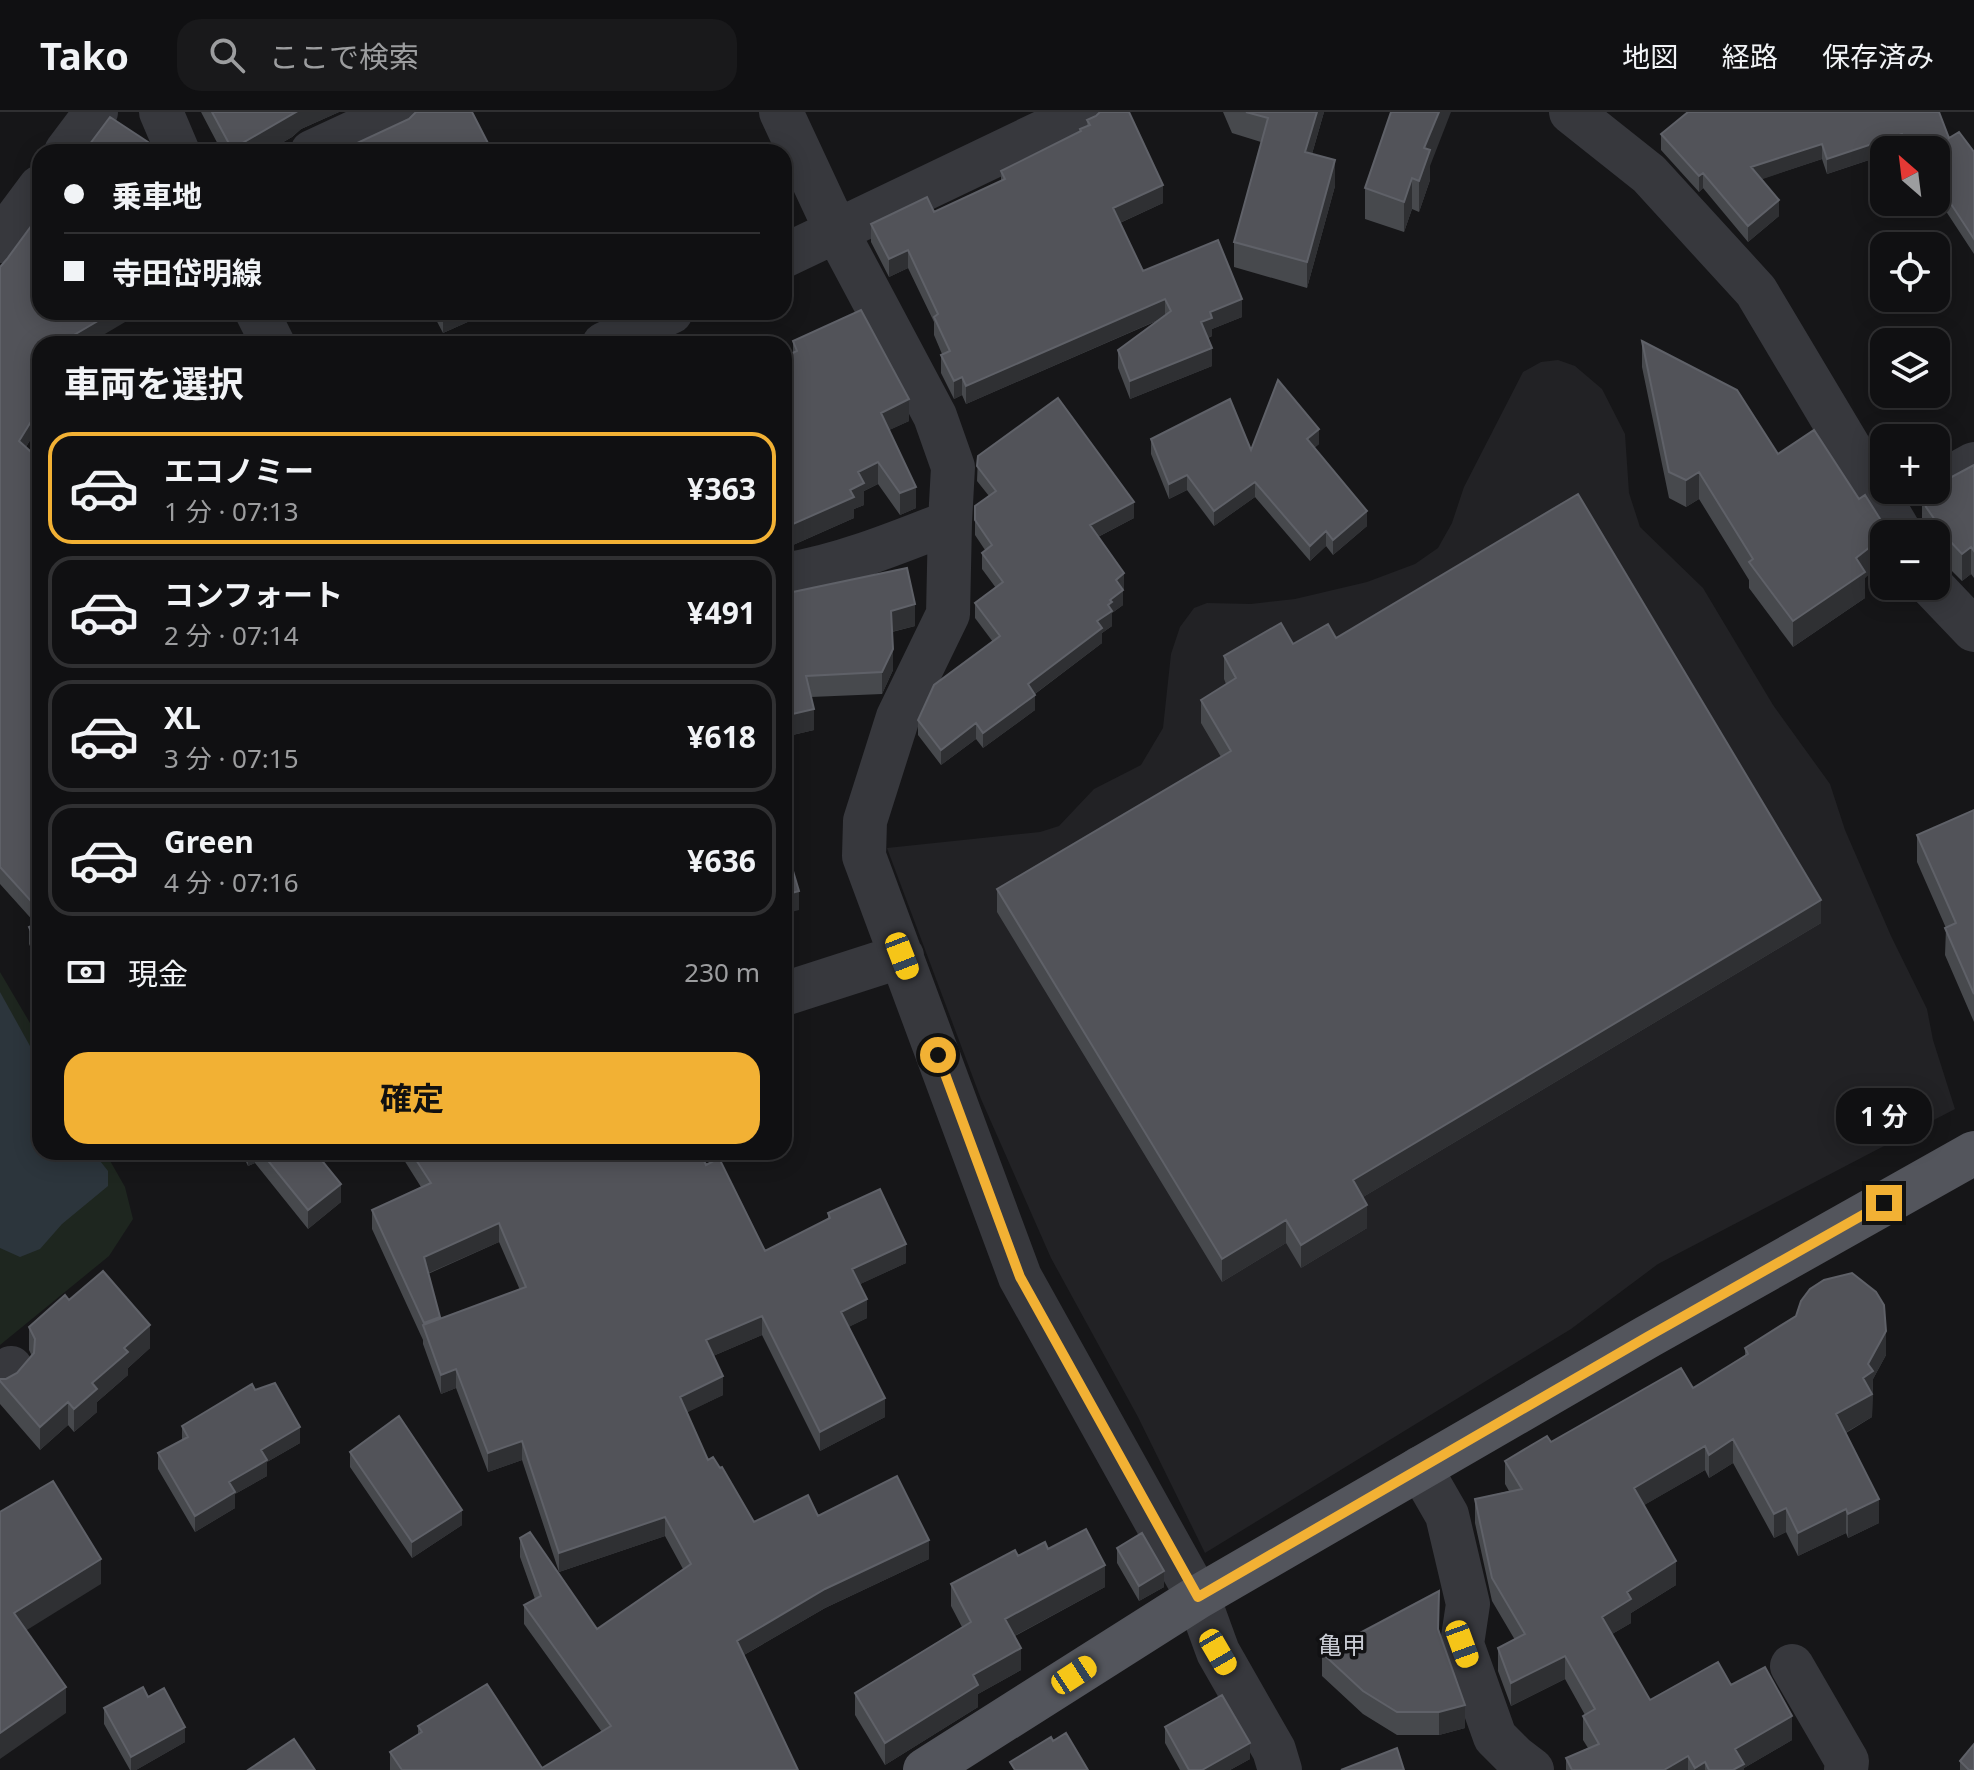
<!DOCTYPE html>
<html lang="ja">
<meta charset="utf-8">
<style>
body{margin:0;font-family:"Noto Sans","Noto Sans JP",sans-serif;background:#19191b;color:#f1f3f6;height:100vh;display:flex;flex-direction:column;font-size:30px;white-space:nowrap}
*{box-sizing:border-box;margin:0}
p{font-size:26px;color:#9c9d9f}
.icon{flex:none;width:44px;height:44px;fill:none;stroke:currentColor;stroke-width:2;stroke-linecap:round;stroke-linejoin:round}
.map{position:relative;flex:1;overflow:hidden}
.side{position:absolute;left:32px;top:224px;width:760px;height:824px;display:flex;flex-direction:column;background:#101012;border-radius:24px;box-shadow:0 4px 20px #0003,0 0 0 2px #303032}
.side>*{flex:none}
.hud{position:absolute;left:32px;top:32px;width:760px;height:176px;border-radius:24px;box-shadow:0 4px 20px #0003,0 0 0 2px #303032;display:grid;align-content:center;height:176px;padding:0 32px;background:#101012}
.needle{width:52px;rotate:332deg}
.tools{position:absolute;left:1870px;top:24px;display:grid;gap:16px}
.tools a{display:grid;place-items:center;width:80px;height:80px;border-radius:16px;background:#101012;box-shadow:0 4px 20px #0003,0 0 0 2px #303032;font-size:40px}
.end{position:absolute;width:36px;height:36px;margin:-18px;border:10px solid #f2b134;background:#111;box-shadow:0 0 0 4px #111}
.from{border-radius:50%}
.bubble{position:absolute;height:56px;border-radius:24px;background:#101012;box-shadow:0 4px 20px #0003,0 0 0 2px #303032;font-size:26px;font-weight:700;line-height:56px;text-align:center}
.car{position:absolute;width:24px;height:48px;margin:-24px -12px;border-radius:10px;box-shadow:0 0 6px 2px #0007;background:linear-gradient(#f5c518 24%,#345 0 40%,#f5c518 0 76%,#345 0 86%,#f5c518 0)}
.hud b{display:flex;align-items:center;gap:28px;height:76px;font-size:30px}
.hud b+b{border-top:2px solid #303032}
.hud i{width:20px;height:20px;background:#f1f3f6}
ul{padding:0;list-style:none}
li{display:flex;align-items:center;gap:24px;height:112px;margin:0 16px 12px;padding:0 16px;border:4px solid #303032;border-radius:24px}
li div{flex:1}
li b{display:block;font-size:30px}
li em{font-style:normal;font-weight:700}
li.active{border-color:#f2b134}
li>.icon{width:72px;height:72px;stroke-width:1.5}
h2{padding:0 32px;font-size:36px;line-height:96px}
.pay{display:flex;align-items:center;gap:20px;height:88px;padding:0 32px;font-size:30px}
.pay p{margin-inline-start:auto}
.action{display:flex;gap:16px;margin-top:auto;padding:16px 32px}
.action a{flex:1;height:92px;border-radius:24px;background:#f2b134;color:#111;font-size:32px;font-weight:700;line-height:92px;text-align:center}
header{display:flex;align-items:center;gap:48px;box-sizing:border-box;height:112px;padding:0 40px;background:#101012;border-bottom:2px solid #303032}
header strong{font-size:38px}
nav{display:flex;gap:44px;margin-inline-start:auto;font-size:28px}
.search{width:560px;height:72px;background:#19191b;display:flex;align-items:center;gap:20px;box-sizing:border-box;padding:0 28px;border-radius:24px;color:#9c9d9f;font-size:30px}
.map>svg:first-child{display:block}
.built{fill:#222225}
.green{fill:#1e261f}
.water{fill:#2c353c}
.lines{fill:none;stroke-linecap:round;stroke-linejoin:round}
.minor{stroke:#37383d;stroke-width:44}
.major{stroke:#53555c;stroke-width:44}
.wall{fill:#47494d;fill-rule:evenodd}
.shaded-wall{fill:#2f3033}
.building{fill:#525359;stroke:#5f6168;stroke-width:2}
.route{stroke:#f2b134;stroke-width:10}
.labels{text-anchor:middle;stroke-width:7;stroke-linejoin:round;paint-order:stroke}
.quarter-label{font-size:24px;fill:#c9ccd4;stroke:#111113}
</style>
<header>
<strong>Tako</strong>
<div class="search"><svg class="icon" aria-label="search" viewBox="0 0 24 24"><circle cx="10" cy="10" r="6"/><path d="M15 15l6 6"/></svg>ここで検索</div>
<nav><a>地図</a><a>経路</a><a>保存済み</a></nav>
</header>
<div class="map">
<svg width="1974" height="1658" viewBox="0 0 1974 1658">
<rect width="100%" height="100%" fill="#161618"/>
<!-- built -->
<path class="built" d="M1558,248L1575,254L1602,277L1625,322L1629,381L1640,415L1703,476L1773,593L1830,672L1845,718L1891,824L1927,897L1933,928L1955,997L1658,1152L1571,1217L1205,1441L1138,1305L1051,1146L981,987L887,736L1040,720L1059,714L1094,677L1141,653L1163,616L1171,542L1180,515L1194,496L1207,491L1251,492L1295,487L1367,470L1415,452L1438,436L1452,411L1464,375L1523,260L1541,250Z"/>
<!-- green -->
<path class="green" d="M0,860L40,928V1040H105L125,1075L133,1107L109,1144L0,1233Z"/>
<!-- water -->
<path class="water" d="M0,880L40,952V1040H93L108,1059V1074L62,1112L40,1137L20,1145L0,1136Z"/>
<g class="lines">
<!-- minor -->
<path class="minor" d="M161,0L178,40
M781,0L836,118L935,304L953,355L950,410L948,502L898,605L865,709L864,744L1020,1165L1198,1485L1218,1540L1274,1638L1280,1658
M1571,0L1649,62L1756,179L1901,422
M66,40L96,0
M312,40L398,0
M0,129L40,75
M784,144L1085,0
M257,200L273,232
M604,232L671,200
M1936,373L1974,352
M784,463C840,454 897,431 950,410
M1932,474L1974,518
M784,882L902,844
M0,1266L11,1256
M1420,1356L1447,1403L1468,1492L1462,1532L1495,1625L1515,1645L1532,1658
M1792,1554L1847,1649L1846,1658"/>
<!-- major -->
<path class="major" d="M925,1658L1198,1485L1647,1225L1974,1041"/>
</g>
<!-- wall -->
<path class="wall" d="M201,0H339L301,17L292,25L266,40H222Z
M1223,0H1324L1312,42L1335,74L1307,176L1234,155V130L1261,30L1232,21Z
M1688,0L1949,26L1974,40V142L1936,84V38H1884V43L1827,62L1822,47L1761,67L1779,104L1748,130L1703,76L1699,80L1661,38V22Z
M1087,8L1163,91L1120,111L1143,159L1242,205L1212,217V224L1208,226L1212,254L1130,287L1118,256V238L1159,208L966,292L962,283L954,287L941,261V243L942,242L934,223V210L908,156L889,165L871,130V112L934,100L1001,69V59L1080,20V17L1087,14Z
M1430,54V68L1419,100L1412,97L1404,120L1365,107V76Z
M7,147L40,232V312L26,335L40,348V857L29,832V815L36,812L0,772V155Z
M432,200H490L443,221Z
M793,229L909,309L889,318L916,396L900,403L878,372L864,379V393L854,397V406L784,437V245L793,241Z
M1642,229L1778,342L1859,387L1889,422L1865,466V486L1793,535L1749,476V468L1699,387L1686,395L1669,386L1642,255Z
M1151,327L1251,338L1319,332L1314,336L1367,414L1333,443L1326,434L1310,449L1255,385L1214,414L1187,378L1169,387L1151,342Z
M978,344L1134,406L1098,425L1124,476L1123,478V493L1112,501V514L1102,521V531L1035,582V598L983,636L976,627L941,653L918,623V608L993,530L975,506V491L996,476L982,457V441L985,438L975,423V394L989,384L977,369Z
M1974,353V466L1971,462L1962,469L1949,456L1936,437V422H1926L1922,408V380Z
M784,466L788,481L915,514L892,520L893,558L882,582L811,585L814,618L784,625Z
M1336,526L1821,811L1363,1085L1367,1116L1301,1156L1286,1131L1222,1170L997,800V777L1221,645L1201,611V588L1226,572L1224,567V544Z
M1974,698V910L1945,843L1946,816L1917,750V723Z
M241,1040H332L322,1049L341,1090L308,1117L255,1051L248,1054Z
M399,1040H700L706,1053L765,1139L828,1107V1101L906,1151L860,1172L867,1206L848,1215L885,1305L820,1339L762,1223L713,1244L723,1283L687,1300L708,1348L754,1410L818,1404L929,1447L825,1496L744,1543L798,1658H390V1640L418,1623V1614L542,1656L602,1620L524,1512V1493L535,1487L520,1445V1426L597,1517L683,1457L665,1424L559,1460L522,1348L488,1360L456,1276L441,1282L423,1232V1228L372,1117V1098L421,1075ZM499,1130L520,1178L440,1207L428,1162Z
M69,1188L150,1236L128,1256V1263L97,1290V1300L74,1320L68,1313L40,1338L0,1292V1267H6L17,1261L32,1244L29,1238V1215Z
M1745,1236L1886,1243L1873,1267L1872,1305L1846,1321L1879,1411L1848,1426L1846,1421L1798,1444L1786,1420L1774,1426L1733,1351L1709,1366L1705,1358L1644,1393L1676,1473L1631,1501V1511L1612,1522L1650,1588L1731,1573L1792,1628L1744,1656V1658H1566V1646L1588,1636L1583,1628V1604L1585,1603L1565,1567L1511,1594L1498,1559V1536L1515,1528L1492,1489L1475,1411V1387L1509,1379L1505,1372V1349L1693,1276L1745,1244Z
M255,1278L300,1331L267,1350V1364L235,1382V1396L195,1420L158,1357V1341L182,1328V1314Z
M350,1340L462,1413L412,1446L350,1355Z
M1117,1436L1164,1475L1139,1489L1117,1451Z
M1048,1437L1105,1475L1015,1524L1021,1558L978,1582V1595L885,1653L855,1603V1581L962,1515L951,1494V1472L1018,1444Z
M1439,1518L1465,1616L1439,1623H1397L1363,1602L1322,1564V1541Z
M148,1585L185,1630L136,1658H130L104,1612V1596Z
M1165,1615L1250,1647L1230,1658H1180L1165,1631Z
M1960,1649L1974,1658H1960Z"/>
<!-- shaded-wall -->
<path class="shaded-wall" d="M296,0H339L301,17L292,25L266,40H232V37Z
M1317,0H1324L1305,66V40Z
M1439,0H1451L1430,54V68L1419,100V69L1424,36Z
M1902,22V37L1884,38V43L1827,62V47Z
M1822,32V47L1751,71V55Z
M1335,48V74L1307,176V150Z
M1703,61V76L1699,80V64Z
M1412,66V97L1404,120V90Z
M1163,73V91L1113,114V96Z
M1779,88V104L1748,130V114Z
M908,138V156L889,165V147Z
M1165,187V205L966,292V274Z
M1242,187V205L1212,217V224L1201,228V210L1210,200Z
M113,200H142L88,232L74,223Z
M165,200H177L165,206Z
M456,200H490L443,221V206Z
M1212,236V254L1130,287V269Z
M962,265V283L954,287V269Z
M909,287V309L881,322V301Z
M40,295V312L19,346V329Z
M1319,317V332L1307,342V327Z
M878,350V372L864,379V393L854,397V406L784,437V416L850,378L858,360Z
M1699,360V387L1686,395V368Z
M1187,363V378L1169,387V372Z
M1255,370V385L1214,414V399Z
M916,375V396L900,403V381Z
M1134,390V406L1090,429V413Z
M1367,399V414L1333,443V428Z
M1326,419V434L1310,449V434Z
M1884,424V451L1865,466V486L1793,535V509L1856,446Z
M1971,435V462L1962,469V442Z
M1124,461V476L1118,482L1123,478V493L1112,501V514L1102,521V531L1028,587V572L1097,509L1108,493L1116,468Z
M915,492V514L891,520V499Z
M893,537V558L882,582V560Z
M1035,583V598L983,636V621Z
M814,597V618L784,625V604Z
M976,611V627L941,653V638Z
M799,779V798L784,802V783Z
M1821,788V811L1353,1091V1068Z
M248,1040H255V1051L248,1054Z
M313,1040H332L313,1057Z
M341,1072V1090L308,1117V1098Z
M1367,1093V1116L1301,1156V1133Z
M1286,1108V1131L1222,1170V1147Z
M499,1111V1130L424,1163V1145Z
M906,1132V1151L852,1176V1157Z
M867,1187V1206L841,1219V1200Z
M762,1204V1223L706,1247V1228Z
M150,1213V1236L128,1256V1263L97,1290V1300L74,1320V1297L92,1271L124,1236Z
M1886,1219V1243L1873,1267L1872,1305L1836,1326V1302L1863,1266L1868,1252Z
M456,1257V1276L441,1282V1263Z
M723,1264V1283L680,1304V1285Z
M885,1286V1305L820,1339V1320Z
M68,1290V1313L40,1338V1315Z
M300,1315V1331L267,1350V1364L235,1382V1396L195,1420V1404L261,1338Z
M1733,1327V1351L1709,1366V1343Z
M522,1329V1348L488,1360V1341Z
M1705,1334V1358L1634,1399V1376Z
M1879,1387V1411L1848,1426V1402Z
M1786,1396V1420L1774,1426V1402Z
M1846,1397V1421L1798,1444V1421Z
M462,1398V1413L412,1446V1430Z
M665,1405V1424L559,1460V1441Z
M929,1428V1447L825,1496L737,1547V1529L825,1477Z
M101,1447V1472L14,1526V1501Z
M1676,1449V1473L1631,1501V1511L1602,1528V1505L1627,1480Z
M1105,1453V1475L1005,1529V1507Z
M1164,1459V1475L1139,1489V1474Z
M1021,1536V1558L978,1582V1595L885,1653V1631L973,1563Z
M1565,1544V1567L1511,1594V1571Z
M66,1575V1601L0,1647V1621Z
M1465,1593V1616L1439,1623V1600Z
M1792,1604V1628L1744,1656V1658H1733L1735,1637Z
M185,1615V1630L136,1658H131V1645Z
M1250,1631V1647L1230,1658H1202Z
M1688,1644V1658H1664Z
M1705,1650V1658H1695V1656Z"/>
<!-- building -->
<path class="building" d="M212,0H296L232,37Z
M416,0H472L492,39L489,40H338L409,7Z
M1100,0H1129L1163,73L1113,96L1143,159L1218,128L1242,187L1210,200L1212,206L1201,210L1212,236L1130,269L1118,238L1171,199L1165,187L966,274L962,265L954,269L941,243L950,239L934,205L938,202L908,138L889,147L871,112L927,85L934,100L1005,67L1001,59L1081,19L1080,17L1090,13L1087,8L1096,4Z
M1246,0H1317L1305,40L1335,48L1307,150L1234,130L1268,6Z
M1391,0H1439L1424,36L1430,38L1419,69L1412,66L1404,90L1365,76Z
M1688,0H1939L1949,26L1959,20L1974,40V127L1936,69V38H1913L1902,22L1827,47L1822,32L1751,55L1779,88L1748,114L1703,61L1699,64L1661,22Z
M110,5L151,32L146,40H84Z
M40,102V200H113L74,223L89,232H40V295L19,329L40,348V799L0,755V155L7,147Z
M861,198L909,287L881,301L916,375L900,381L878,350L858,360L864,371L850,378L854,385L784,416V271L789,269L784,257V245L797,239L793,229Z
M440,200H456L443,206Z
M634,224L638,232H613Z
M1642,229L1737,278L1778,342L1814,318L1859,387L1865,383L1889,421L1884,422V424L1856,446L1865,460L1793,509L1749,450L1753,447L1699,360L1686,368L1669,360Z
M1278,268L1319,317L1307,327L1367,399L1333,428L1326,419L1310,434L1255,370L1214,399L1187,363L1169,372L1151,327L1230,287L1251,338Z
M1058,286L1134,390L1090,413L1124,461L1116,468L1123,478L1110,488L1112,490L1108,493L1112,499L1097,509L1102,516L1028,572L1035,583L983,621L976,611L941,638L918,608L934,573L1000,524L975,491L1003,470L982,441L992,433L975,408V394L996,379L977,354L978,344Z
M1974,353V439L1971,435L1962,442L1949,428L1926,395L1922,380L1925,378H1936V370L1948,367Z
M1578,382L1821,788L1353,1068L1367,1093L1301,1133L1286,1108L1222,1147L997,777L1231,639L1201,588L1236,566L1224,544L1281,511L1293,532L1328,512L1336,526Z
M907,456L915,492L891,499L893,537L882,560L806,564L814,597L784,604V466H786L788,481Z
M1974,698V882L1945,816L1956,811L1917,723Z
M790,749L799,779L784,783V751Z
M40,810V839L29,815Z
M261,1040H315L341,1072L308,1098Z
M411,1040H700L706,1053L719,1046L765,1139L830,1106L828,1101L880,1077L906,1132L852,1157L867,1187L841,1200L885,1286L820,1320L762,1204L706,1228L723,1264L680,1285L708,1348L713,1345L720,1356L722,1355L754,1410L808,1383L818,1404L897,1364L929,1428L825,1477L737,1529L798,1658H402L390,1640L422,1620L418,1614L487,1572L542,1656L611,1614L524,1493L541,1484L520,1426L530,1420L597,1517L691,1452L665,1405L559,1441L522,1329L488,1341L456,1257L441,1263L423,1213L526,1175L499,1111L424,1145L440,1205L424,1211L372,1098L431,1071Z
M103,1159L150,1213L124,1236L128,1240L92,1271L97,1277L74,1297L68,1290L40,1315L0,1269V1267H6L17,1261L34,1241L35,1227L29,1215L65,1183L69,1188Z
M1852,1161L1876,1180L1884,1193L1886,1219L1868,1252L1873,1259L1863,1266L1872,1282L1836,1302L1879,1387L1848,1402L1846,1397L1798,1421L1786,1396L1774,1402L1733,1327L1709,1343L1705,1334L1634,1376L1676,1449L1627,1480L1631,1487L1602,1505L1650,1588L1718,1550L1731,1573L1765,1555L1792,1604L1735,1637L1744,1652L1733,1658H1709L1705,1650L1695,1656L1688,1644L1664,1658H1572L1566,1646L1599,1632L1583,1604L1595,1597L1565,1544L1511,1571L1498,1536L1525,1522L1492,1466L1475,1387L1522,1377L1505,1349L1547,1324L1551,1330L1681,1256L1693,1276L1748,1242L1745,1236L1796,1204L1801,1189L1810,1177L1824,1168Z
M275,1271L300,1315L261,1338L267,1348L229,1370L235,1380L195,1404L158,1341L188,1325L182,1314L252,1272L255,1278Z
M399,1304L462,1398L412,1430L350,1340Z
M53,1369L101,1447L14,1501L66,1575L0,1621V1400Z
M1086,1417L1105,1453L1005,1507L1021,1536L973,1563L978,1573L885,1631L855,1581L971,1510L951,1472L1015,1438L1018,1444L1045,1430L1048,1437Z
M1142,1421L1164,1459L1139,1474L1117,1436Z
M1439,1479L1438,1517L1465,1593L1439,1600H1397L1363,1579L1322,1541Z
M143,1575L148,1585L164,1576L185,1615L131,1645L104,1596Z
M1222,1583L1250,1631L1202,1658H1189L1165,1615Z
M1066,1621L1088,1658H1015L1010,1650L1051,1625L1053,1629Z
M294,1627L315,1658H248Z
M1974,1632V1658H1969L1960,1649Z
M1397,1636L1404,1658H1341Z"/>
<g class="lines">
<!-- route -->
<path class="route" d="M938,943L1020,1165L1198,1485L1647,1225L1884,1091"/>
</g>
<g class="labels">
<!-- quarter labels -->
<g class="quarter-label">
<text x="1342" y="1542">亀甲</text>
</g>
</g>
</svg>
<div class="tools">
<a><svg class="needle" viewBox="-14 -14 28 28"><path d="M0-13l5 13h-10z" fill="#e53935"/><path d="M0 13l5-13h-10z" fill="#9c9d9f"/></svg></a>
<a><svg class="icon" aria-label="locate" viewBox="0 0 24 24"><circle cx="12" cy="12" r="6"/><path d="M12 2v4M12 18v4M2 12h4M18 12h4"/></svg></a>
<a><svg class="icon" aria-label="layers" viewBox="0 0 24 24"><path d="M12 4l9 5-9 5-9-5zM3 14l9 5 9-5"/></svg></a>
<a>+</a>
<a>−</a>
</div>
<i class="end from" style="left:938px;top:943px"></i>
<i class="end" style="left:1884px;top:1091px"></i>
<div class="bubble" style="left:1836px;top:976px;width:96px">1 分</div>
<i class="car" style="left:902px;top:844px;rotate:159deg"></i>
<i class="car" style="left:1462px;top:1532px;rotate:160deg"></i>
<i class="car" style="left:1218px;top:1540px;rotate:150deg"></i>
<i class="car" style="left:1074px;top:1563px;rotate:57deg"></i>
<div class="hud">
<b><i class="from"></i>乗車地</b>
<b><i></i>寺田岱明線</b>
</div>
<section class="side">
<h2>車両を選択</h2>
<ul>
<li class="active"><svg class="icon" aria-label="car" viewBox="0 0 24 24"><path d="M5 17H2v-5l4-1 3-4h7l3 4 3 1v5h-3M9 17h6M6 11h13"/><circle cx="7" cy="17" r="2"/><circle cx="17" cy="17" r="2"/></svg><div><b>エコノミー</b><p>1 分 · 07:13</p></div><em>¥363</em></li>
<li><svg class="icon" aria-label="car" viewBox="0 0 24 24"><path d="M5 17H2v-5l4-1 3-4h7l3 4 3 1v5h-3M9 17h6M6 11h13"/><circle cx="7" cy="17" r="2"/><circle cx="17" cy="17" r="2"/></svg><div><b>コンフォート</b><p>2 分 · 07:14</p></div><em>¥491</em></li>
<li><svg class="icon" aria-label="car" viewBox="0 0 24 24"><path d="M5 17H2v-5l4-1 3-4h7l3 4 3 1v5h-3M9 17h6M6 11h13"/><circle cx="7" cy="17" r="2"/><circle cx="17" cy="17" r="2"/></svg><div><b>XL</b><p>3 分 · 07:15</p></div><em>¥618</em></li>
<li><svg class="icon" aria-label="car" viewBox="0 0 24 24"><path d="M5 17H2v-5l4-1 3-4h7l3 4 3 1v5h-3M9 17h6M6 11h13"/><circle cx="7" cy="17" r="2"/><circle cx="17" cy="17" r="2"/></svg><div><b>Green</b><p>4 分 · 07:16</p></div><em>¥636</em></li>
</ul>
<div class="pay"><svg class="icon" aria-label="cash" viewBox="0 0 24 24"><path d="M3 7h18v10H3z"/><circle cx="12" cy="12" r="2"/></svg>現金<p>230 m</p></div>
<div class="action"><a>確定</a></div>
</section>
</div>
